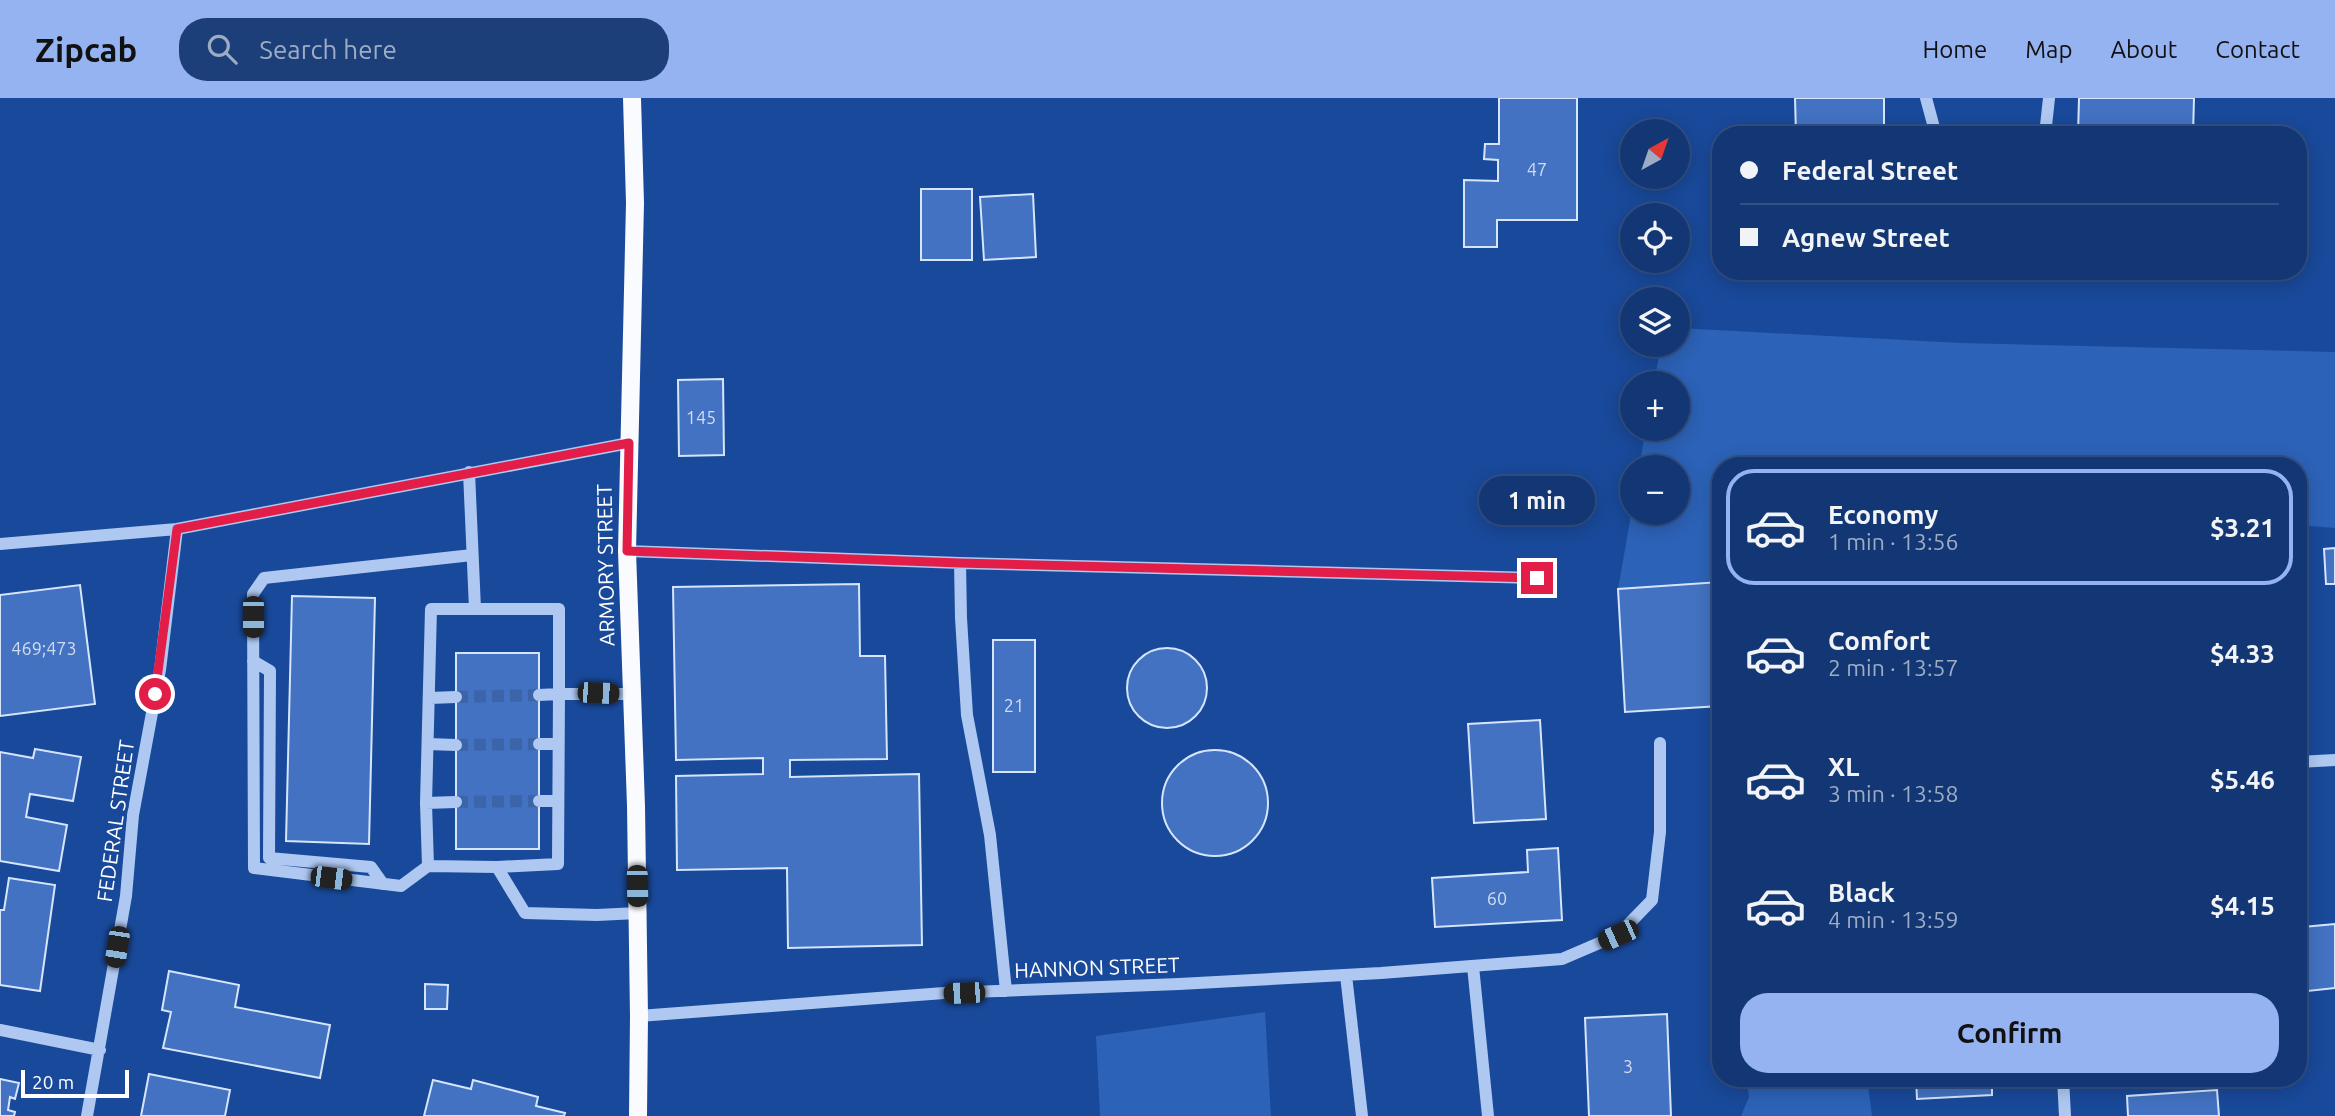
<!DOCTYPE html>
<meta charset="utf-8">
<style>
body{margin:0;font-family:Ubuntu,sans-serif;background:#1c3f79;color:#f1f3f6;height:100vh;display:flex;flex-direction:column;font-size:26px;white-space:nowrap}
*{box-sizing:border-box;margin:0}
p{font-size:23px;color:#9dacc5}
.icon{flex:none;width:38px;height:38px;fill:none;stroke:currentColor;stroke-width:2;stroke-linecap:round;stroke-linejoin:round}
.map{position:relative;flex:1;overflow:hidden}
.panel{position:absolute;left:1712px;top:359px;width:595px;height:630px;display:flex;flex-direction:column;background:#133774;border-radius:28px;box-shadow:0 4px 18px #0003,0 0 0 2px #325186}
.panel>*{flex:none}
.top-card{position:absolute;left:1712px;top:28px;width:595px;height:154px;border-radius:28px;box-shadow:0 4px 18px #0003,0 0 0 2px #325186;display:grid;align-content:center;height:154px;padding:0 28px;background:#133774}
.needle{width:46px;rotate:40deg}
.tools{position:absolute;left:1620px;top:21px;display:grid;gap:14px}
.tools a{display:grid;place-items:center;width:70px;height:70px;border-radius:50%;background:#133774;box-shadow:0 4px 18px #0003,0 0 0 2px #325186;font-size:35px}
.scale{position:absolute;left:21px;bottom:18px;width:108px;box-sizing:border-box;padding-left:7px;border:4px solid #fff;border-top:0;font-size:19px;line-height:24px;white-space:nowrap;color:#fff;-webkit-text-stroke:5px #19499a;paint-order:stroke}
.end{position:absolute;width:32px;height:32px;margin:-16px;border:9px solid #e11d48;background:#fff;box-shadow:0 0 0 4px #fff}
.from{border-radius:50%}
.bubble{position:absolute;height:49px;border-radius:24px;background:#133774;box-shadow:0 4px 18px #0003,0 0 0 2px #325186;font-size:23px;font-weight:700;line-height:49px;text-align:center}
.car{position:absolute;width:21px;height:42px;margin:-21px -10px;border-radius:9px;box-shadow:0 0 5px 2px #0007;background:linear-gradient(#222 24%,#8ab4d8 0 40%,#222 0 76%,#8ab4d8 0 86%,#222 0)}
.top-card b{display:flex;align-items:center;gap:24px;height:66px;font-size:26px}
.top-card b+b{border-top:2px solid #325186}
.top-card i{width:18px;height:18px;background:#f1f3f6}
ul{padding:12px 0 0;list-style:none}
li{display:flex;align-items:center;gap:21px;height:116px;margin:0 14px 10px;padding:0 14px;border:4px solid transparent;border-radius:28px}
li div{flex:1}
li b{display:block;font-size:26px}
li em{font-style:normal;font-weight:700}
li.on{border-color:#95b2f1}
li>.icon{width:63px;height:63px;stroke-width:1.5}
.action{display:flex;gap:14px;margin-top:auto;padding:14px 28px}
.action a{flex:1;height:80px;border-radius:28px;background:#95b2f1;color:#111;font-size:28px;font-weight:700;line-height:80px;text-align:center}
header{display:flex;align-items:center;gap:42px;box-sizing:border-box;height:98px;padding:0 35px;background:#95b2f1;color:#111}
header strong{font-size:33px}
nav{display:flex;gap:38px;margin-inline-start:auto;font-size:24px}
.search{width:490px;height:63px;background:#1c3f79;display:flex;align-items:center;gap:18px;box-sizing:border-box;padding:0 24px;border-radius:28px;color:#9dacc5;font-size:26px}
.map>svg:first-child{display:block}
.green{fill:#2c62b7}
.building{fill:#4272c1;stroke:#d6e5fc;stroke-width:2}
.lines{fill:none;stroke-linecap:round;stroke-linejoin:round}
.minor-tunnel{stroke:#3c64a9;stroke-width:12;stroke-dasharray:12 6;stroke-linecap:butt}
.minor{stroke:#aec8f1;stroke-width:12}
.major{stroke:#f9fbff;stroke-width:18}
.route{stroke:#e11d48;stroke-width:9}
.labels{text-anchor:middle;stroke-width:6;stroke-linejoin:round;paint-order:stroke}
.number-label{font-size:18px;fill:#d0dcf0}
.street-label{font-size:21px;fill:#fff;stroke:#19499a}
</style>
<header>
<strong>Zipcab</strong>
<div class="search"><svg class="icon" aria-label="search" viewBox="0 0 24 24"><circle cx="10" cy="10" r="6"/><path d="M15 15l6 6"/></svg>Search here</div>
<nav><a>Home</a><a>Map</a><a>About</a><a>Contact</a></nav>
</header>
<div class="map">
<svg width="2335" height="1018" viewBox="0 0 2335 1018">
<rect width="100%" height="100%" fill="#19499a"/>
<!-- green -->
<path class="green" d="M1678,230L1961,245L2335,254V430L2298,427V368H1720V484L1618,491L1633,406V415H1678V369H1639L1646,331H1678V285H1654L1661,247H1678Z
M1265,914L1271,1018H1100L1096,938Z
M1746,980H1867L1872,1018H1741L1749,999Z"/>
<!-- building -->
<path class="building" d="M1499,0H1577V122H1497V149H1464V82L1498,83V62L1484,61L1485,46H1499Z
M1795,0H1884V37H1796Z
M2079,0H2194L2193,37H2078Z
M921,91H972V162H921Z
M1033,96L1036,159L984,162L980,99Z
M723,281L724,357L679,358L678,282Z
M2335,450V486H2326L2324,451Z
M1720,484V608L1625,614L1618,491Z
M859,486L860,558H885L887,661L790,662V679L919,676L922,847L788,850L787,770L677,772L676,678L763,676V660L676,662L673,489Z
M80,487L95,606L0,618V497Z
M292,498L375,500L369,746L286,743Z
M993,542H1035V674H993Z
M1127 590a40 40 0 1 1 80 0a40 40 0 1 1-80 0Z
M456,555H539V751H456Z
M1540,622L1546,721L1474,725L1468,626Z
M35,651L81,659L73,703L30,696L26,719L67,727L59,773L0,763V654L33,660Z
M1162 705a53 53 0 1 1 106 0a53 53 0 1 1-106 0Z
M1558,750L1562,822L1435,829L1432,780L1528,774L1527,752Z
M9,780L55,787L40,893L0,887V812H4Z
M2335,826V890L2308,893L2303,829Z
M169,873L239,887L235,909L330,927L320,980L163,950L171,914L162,912Z
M425,886L448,887L447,911H425Z
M1667,916L1671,1018H1589L1585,920Z
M149,976L230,992L225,1018H141Z
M1916,980H1992V997L1917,1001Z
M0,981L19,985L15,1001L10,999L8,1012L15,1014L14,1018H0Z
M433,982L471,991L473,982L538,999L536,1008L565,1015L564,1018H424Z
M2217,992L2219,1018H2128L2127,998Z"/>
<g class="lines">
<!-- minor-tunnel -->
<path class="minor-tunnel" d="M456,599L539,597
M456,647L539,646
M456,704L539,703"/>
<!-- minor -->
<path class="minor" d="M1926,0L1936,37
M2045,37L2049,0
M469,374L475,511
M0,446L177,431L629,345
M627,453L960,465L1537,480
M960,465L961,520L967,617L990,737L1006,893
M253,563L270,573L269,760L371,769L383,786
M631,596H559L558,766L497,769L525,815L597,817L638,815
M430,600L456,599
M428,646L456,647
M539,646H558
M2298,664L2335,662
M539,703H558
M426,705L456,704
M428,768L401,788L254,770L253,496L264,480L472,457
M497,769L428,768L426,705L431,511H559V596L539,597
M1473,868L1488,1018
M1346,877L1362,1018
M639,918L944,895L1179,886L1381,875L1562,861L1618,837L1652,802L1660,734V645
M0,932L100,952
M2063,980L2065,1018
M87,1018L126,798L133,717L160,572L177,431"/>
<!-- major -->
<path class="major" d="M632,0L635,105L627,453L636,708L639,918L638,1018"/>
</g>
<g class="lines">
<!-- route -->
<path class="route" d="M155,596L177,431L629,345L627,453L960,465L1537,480"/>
</g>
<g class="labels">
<!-- number labels -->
<g class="number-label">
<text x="1537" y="78">47</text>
<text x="701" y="326">145</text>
<text x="44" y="557">469;473</text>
<text x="1014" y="614">21</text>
<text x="1497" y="807">60</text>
<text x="1628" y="975">3</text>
</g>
<!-- street labels -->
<g class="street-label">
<text transform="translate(606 467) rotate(-91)" y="7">ARMORY STREET</text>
<text transform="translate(116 723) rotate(-82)" y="7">FEDERAL STREET</text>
<text transform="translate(1097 870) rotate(-2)" y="7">HANNON STREET</text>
</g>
</g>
</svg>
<div class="tools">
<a><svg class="needle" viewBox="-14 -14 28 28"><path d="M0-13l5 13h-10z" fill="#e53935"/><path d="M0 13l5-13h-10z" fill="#9dacc5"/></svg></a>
<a><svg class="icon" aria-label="locate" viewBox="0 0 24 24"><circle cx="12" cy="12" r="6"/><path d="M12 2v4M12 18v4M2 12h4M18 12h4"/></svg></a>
<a><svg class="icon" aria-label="layers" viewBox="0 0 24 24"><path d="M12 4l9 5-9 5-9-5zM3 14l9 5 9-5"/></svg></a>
<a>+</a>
<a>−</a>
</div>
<div class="scale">20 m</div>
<i class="end from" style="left:155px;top:596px"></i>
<i class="end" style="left:1537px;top:480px"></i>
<div class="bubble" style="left:1479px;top:378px;width:116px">1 min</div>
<i class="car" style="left:253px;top:519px;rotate:180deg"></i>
<i class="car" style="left:598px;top:595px;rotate:92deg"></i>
<i class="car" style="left:331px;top:780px;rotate:97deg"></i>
<i class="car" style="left:637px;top:788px;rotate:179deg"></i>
<i class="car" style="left:1618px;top:837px;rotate:246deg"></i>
<i class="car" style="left:117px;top:849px;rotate:189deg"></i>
<i class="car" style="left:964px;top:895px;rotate:268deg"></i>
<div class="top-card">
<b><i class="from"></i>Federal Street</b>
<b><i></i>Agnew Street</b>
</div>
<section class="panel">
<ul>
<li class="on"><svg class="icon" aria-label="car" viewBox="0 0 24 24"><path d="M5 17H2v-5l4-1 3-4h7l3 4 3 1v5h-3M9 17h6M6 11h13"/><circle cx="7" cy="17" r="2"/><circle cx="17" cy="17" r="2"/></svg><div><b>Economy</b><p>1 min · 13:56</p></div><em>$3.21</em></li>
<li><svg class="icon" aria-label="car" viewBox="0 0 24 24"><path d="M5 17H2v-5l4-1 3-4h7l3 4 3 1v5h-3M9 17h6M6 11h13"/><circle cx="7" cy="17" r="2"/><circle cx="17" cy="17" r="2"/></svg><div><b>Comfort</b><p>2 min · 13:57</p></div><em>$4.33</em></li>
<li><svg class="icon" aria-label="car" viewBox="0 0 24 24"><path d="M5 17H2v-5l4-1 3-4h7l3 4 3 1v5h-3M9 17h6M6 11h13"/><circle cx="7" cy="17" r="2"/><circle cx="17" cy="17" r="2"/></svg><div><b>XL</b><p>3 min · 13:58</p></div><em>$5.46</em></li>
<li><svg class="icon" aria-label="car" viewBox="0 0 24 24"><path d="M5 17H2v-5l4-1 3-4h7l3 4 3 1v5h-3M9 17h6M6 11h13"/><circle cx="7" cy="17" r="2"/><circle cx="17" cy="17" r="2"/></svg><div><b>Black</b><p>4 min · 13:59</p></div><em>$4.15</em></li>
</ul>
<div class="action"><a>Confirm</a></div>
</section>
</div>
